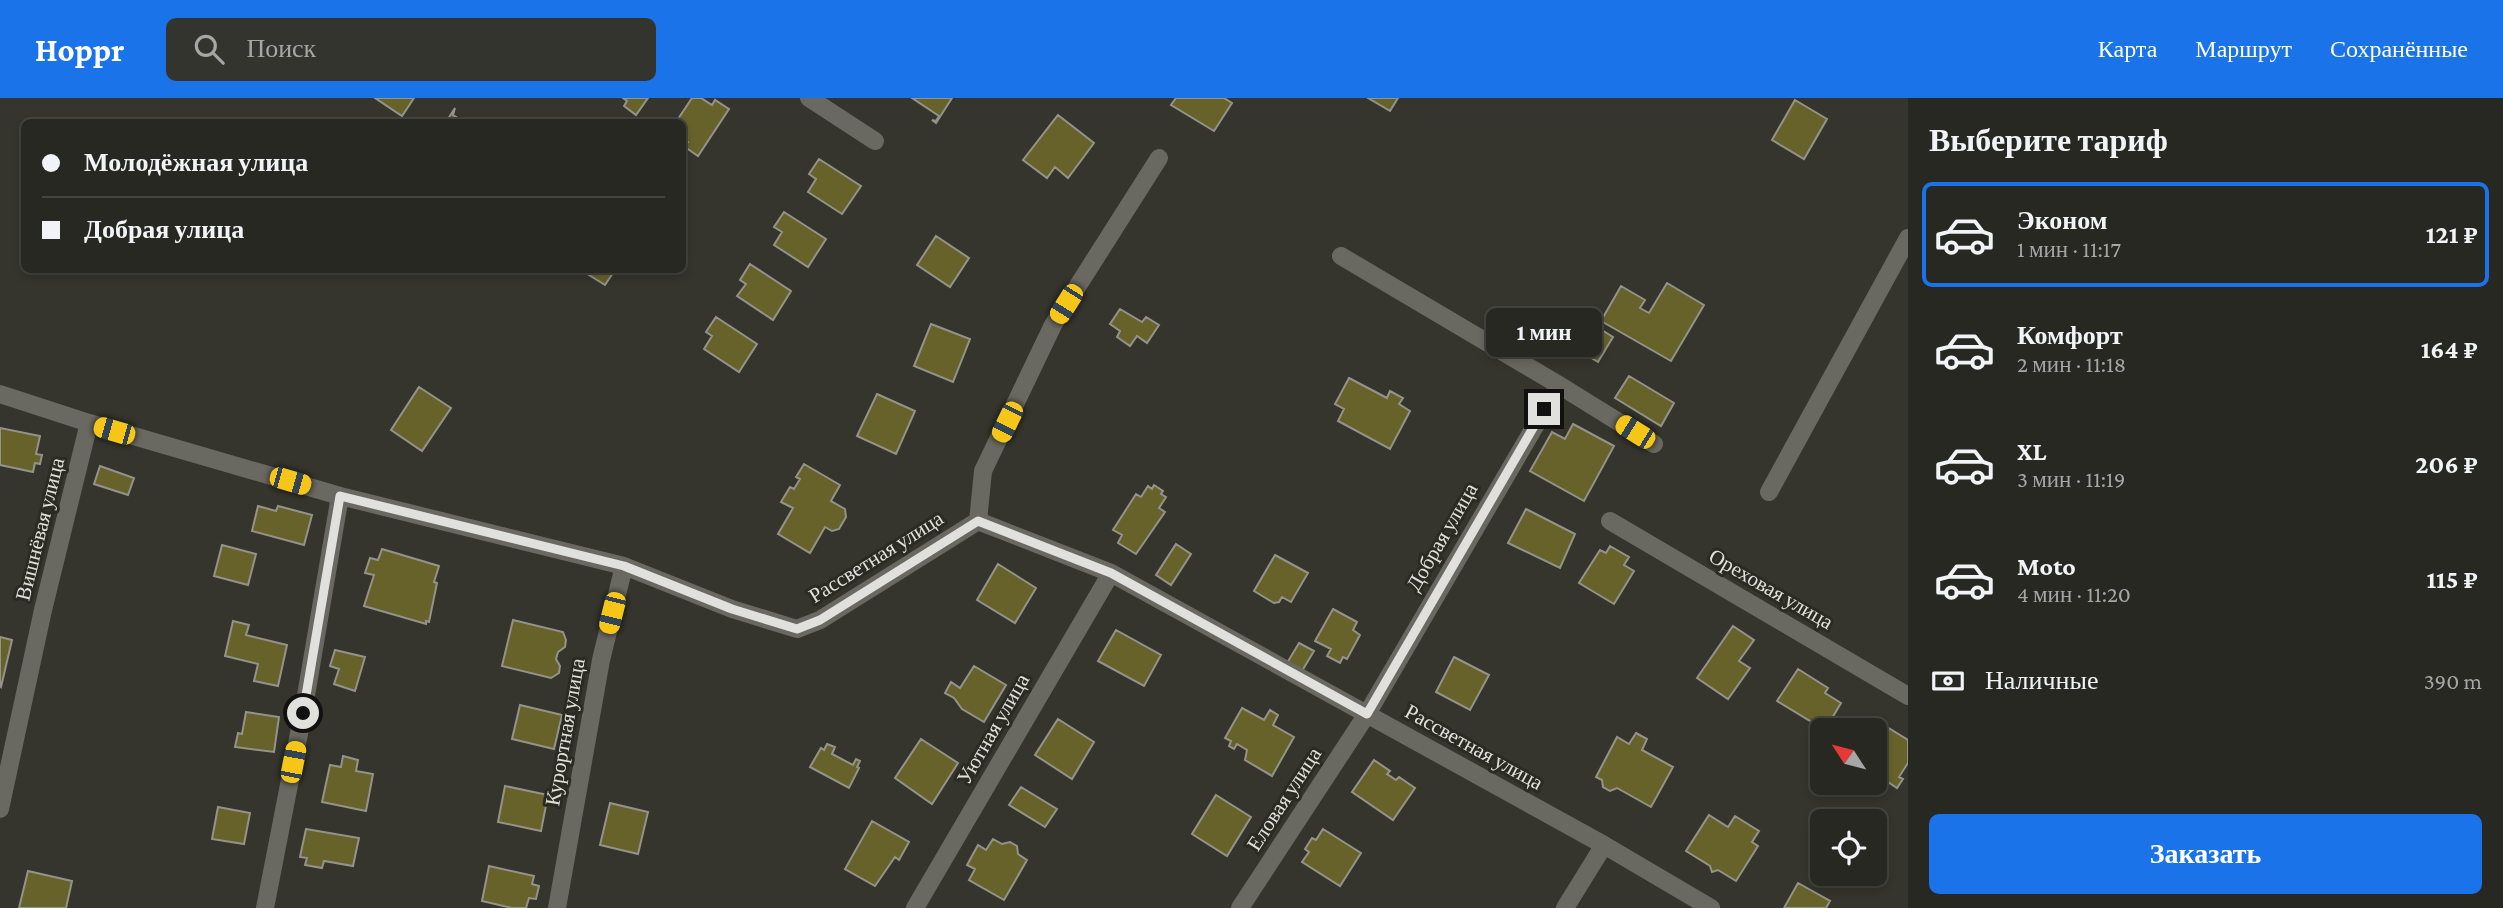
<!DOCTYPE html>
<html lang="ru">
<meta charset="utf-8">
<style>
body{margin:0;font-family:"Crimson Pro",serif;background:#34342f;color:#f1f3f6;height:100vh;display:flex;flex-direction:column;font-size:26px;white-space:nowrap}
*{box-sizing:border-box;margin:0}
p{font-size:23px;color:#a5a6a5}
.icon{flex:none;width:38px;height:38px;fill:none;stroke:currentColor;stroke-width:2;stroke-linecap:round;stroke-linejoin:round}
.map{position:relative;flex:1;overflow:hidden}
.side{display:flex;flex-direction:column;background:#282822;width:595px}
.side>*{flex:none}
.top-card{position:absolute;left:21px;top:21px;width:665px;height:154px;border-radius:10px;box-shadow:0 4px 10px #0003,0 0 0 2px #444440;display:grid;align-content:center;height:154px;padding:0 21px;background:#282822}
.needle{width:46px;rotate:306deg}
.buttons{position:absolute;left:1810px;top:620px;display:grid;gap:14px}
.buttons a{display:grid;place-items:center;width:77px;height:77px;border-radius:10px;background:#282822;box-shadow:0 4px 10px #0003,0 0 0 2px #444440;font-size:35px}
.end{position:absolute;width:32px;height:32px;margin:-16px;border:9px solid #e0e0dc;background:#111;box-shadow:0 0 0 4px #111}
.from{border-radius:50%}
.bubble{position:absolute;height:49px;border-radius:10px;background:#282822;box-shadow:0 4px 10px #0003,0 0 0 2px #444440;font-size:23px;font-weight:700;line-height:49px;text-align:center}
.car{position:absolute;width:21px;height:42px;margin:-21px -10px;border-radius:9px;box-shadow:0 0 5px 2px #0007;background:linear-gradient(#f5c518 24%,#345 0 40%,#f5c518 0 76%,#345 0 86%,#f5c518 0)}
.top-card b{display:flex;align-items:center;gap:24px;height:66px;font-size:26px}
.top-card b+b{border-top:2px solid #444440}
.top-card i{width:18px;height:18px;background:#f1f3f6}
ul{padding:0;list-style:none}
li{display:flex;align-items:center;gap:21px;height:105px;margin:0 14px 10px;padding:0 7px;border:4px solid transparent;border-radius:10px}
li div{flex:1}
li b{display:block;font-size:26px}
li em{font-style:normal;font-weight:700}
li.selected{border-color:#1a73e8}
li>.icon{width:63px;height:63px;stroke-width:1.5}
h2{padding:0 21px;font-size:32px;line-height:84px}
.pay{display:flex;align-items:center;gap:18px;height:77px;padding:0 21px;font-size:26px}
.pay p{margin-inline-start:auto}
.action{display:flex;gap:14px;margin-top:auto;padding:14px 21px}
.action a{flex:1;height:80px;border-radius:10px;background:#1a73e8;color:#fff;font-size:28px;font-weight:700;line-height:80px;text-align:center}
header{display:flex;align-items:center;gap:42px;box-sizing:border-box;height:98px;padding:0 35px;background:#1a73e8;color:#fff}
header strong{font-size:33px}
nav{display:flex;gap:38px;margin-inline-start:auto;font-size:24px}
.search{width:490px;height:63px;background:#34342f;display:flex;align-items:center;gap:18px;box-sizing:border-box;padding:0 24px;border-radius:10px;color:#a5a6a5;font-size:26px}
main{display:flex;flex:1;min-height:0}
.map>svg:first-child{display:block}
.building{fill:#66622a;stroke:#94938b;stroke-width:2}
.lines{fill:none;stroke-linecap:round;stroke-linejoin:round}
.street{stroke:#696961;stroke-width:18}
.route{stroke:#e0e0dc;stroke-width:9}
.labels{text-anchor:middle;stroke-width:6;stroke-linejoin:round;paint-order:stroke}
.street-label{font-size:21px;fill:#e0e0dc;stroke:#2b2b24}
</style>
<header>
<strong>Hoppr</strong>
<div class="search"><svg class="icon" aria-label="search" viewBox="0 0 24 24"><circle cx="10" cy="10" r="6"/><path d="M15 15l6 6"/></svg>Поиск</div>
<nav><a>Карта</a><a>Маршрут</a><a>Сохранённые</a></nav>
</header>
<main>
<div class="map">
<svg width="1908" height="810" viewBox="0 0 1908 810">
<rect width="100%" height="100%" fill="#35352e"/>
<!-- building -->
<path class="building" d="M375,0H414L402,18Z
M623,0H648L636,17L624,8L627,3Z
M692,0H701L712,7L715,2L729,11L698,58L685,49L688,44L682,40V24H676Z
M912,0H952L936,25L932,22L936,23L939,18Z
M1176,0H1224L1232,5L1214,33L1171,7Z
M1368,0H1398L1390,13Z
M1795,2L1827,21L1804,61L1772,42Z
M455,10L453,17L464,24H446Z
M1058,17L1094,45L1068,80L1055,69L1047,80L1023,62Z
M819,61L861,88L842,116L808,94L816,81L809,76Z
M784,114L826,141L808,169L774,147L782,134L774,129Z
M936,138L969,160L950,189L917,167Z
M750,166L791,193L773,222L737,198L746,186L740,182Z
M581,172H615L605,187Z
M1667,185L1704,207L1671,263L1601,223L1621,188L1645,202L1640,210L1649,215Z
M1120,211L1142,224L1146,219L1159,227L1147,245L1137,238L1130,248L1117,239L1120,233L1110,226Z
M716,219L757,246L739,274L704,251L712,238L706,234Z
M931,226L970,241L953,284L914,268Z
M1597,229L1613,239L1598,264L1583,255Z
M1629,278L1674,305L1661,328L1615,300Z
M1349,280L1387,300L1390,293L1403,300L1399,306L1410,313L1390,351L1338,323L1344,311L1335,306Z
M419,289L451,310L422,353L391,332Z
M877,296L915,313L896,356L857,338Z
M1573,326L1614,348L1584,403L1530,373L1552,334L1565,341Z
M0,330L40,338L36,356L42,357L40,366L35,365L33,374L0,367Z
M804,366L840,387L831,403L845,411L846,419L839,431L832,433L825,429L810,455L778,436L793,410L781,404L790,389L794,391L800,381L796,379Z
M100,368L134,380L128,397L94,386Z
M1154,387L1163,393L1161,396L1166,399L1159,410L1165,414L1136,456L1118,445L1122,437L1113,432L1136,396L1141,399L1148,388L1152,391Z
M258,408L276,413L278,408L312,417L304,447L252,433Z
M1526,411L1575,436L1560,470L1508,445Z
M1176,446L1191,456L1171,487L1156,477Z
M222,447L256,456L248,487L214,478Z
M1610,448L1629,459L1624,467L1634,473L1614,506L1579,485L1600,452L1606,455Z
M382,451L439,468L434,484L437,485L429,524L426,523V526L364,508L374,477L365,475L370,460L378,462Z
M1275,457L1308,475L1291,504L1282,499L1279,504L1274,505L1254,493Z
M998,466L1036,490L1015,525L977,502Z
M1333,511L1357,524L1353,532L1360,537L1347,561L1343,559L1340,565L1327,558L1331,551L1315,543Z
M513,522L563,534L566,542L565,549L558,554L556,561L560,568L559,575L551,580L502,568Z
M233,523L249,527L246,537L287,547L278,588L254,583L258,566L225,558Z
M1733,528L1754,542L1739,563L1750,570L1728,601L1697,580Z
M1116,532L1161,557L1144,588L1098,563Z
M0,539L12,542L1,589L0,588Z
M1299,545L1314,553L1302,573L1287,565Z
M335,552L365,559L355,593L334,586L339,571L330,568Z
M1454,559L1489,577L1470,612L1436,594Z
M974,568L1006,587L984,624L962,611L954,600L945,595L951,584L960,590Z
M1798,571L1828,590L1825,595L1841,605L1825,632L1777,603Z
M520,607L562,617L554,651L512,641Z
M1242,610L1264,622L1270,612L1278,617L1273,627L1294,639L1272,678L1245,662L1247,652L1237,646L1234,651L1229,648L1231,643L1225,640Z
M246,614L279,619L274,654L235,649L238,635L242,636Z
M1058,621L1094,644L1072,681L1035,657Z
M1874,621L1908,642V665L1899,679L1903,681L1897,690L1876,676L1882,666L1874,661V632H1868Z
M1636,635L1647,641L1642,652L1673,669L1651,709L1617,690L1610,693L1603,689L1602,682L1596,679L1617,639L1629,646Z
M921,641L958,665L932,706L895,680Z
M827,646L835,649L832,656L853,667L856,661L860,663L857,669L859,670L849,690L810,669L821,650L824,652Z
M343,658L358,662L356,673L373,676L366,713L322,704L330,667L341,669Z
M1374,662L1390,673L1387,676L1396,682L1399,679L1415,690L1393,722L1352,694Z
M505,688L548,697L541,733L498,724Z
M1021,689L1057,711L1045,729L1009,707Z
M1216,697L1251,719L1227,758L1192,736Z
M610,705L648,714L638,756L600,747Z
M218,709L250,715L244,746L212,741Z
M1709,717L1728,729L1735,718L1759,733L1752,744L1758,748L1736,783L1718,772L1712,774L1710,768L1686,753Z
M872,723L909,744L899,762L895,759L875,788L845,771Z
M306,731L359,740L353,768L324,763L322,770L305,767L307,760L300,759Z
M1323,731L1361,755L1340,788L1302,764L1309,754L1305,751L1312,740L1316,742Z
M993,741L1002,746L1010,744L1017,748L1018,756L1027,762L1004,802L969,782L975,771L967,767L978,747L986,752Z
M489,768L534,778L532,786L539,788L536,801L529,800L526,810H512L482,803Z
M28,773L72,783L66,810H19Z
M1798,785L1830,803L1826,810H1784Z"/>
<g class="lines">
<!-- street -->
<path class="street" d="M809,0L875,43
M1341,158L1559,287L1654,346
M0,296L89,325L340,398L624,468L732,511L797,531L820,522L978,423L1111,475L1604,747L1711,810
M1769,394L1908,140
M978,423L983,373L1053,227L1159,60
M1610,423L1908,598
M0,711L43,512L89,325
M265,810L303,615L340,398
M557,810L601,562L624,468
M915,810L1111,475
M1240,810L1367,616L1559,287
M1565,810L1604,747"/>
</g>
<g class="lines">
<!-- route -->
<path class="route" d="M303,615L340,398L624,468L732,511L797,531L820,522L978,423L1111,475L1367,616L1544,311"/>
</g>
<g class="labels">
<!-- street labels -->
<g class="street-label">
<text transform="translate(40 431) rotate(-76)" y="7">Вишнёвая улица</text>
<text transform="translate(1442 439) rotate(-60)" y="7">Добрая улица</text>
<text transform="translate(876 459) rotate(-32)" y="7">Рассветная улица</text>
<text transform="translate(1771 491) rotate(30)" y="7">Ореховая улица</text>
<text transform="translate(993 631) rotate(-60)" y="7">Уютная улица</text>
<text transform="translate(565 634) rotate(-80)" y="7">Курортная улица</text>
<text transform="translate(1474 649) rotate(29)" y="7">Рассветная улица</text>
<text transform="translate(1284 701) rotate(-57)" y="7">Еловая улица</text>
</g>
</g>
</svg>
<div class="buttons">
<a><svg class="needle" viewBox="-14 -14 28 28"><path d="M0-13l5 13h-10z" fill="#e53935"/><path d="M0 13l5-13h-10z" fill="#a5a6a5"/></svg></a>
<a><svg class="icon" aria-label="locate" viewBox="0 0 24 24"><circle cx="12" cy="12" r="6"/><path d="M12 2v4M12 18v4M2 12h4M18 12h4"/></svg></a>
</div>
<i class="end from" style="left:303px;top:615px"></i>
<i class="end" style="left:1544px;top:311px"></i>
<div class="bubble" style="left:1486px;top:210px;width:116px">1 мин</div>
<i class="car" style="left:1066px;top:206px;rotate:212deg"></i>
<i class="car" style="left:1007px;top:324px;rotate:206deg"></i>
<i class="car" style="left:114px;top:333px;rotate:286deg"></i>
<i class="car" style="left:1635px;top:334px;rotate:302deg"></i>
<i class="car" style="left:290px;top:383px;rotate:106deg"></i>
<i class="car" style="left:612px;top:515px;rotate:194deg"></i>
<i class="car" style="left:293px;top:664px;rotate:11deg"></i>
<div class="top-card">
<b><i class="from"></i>Молодёжная улица</b>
<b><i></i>Добрая улица</b>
</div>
</div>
<section class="side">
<h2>Выберите тариф</h2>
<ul>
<li class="selected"><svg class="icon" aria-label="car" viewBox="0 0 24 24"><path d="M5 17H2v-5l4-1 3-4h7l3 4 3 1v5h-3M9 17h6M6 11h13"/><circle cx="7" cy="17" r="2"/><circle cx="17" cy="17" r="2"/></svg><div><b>Эконом</b><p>1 мин · 11:17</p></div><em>121 ₽</em></li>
<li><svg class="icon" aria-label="car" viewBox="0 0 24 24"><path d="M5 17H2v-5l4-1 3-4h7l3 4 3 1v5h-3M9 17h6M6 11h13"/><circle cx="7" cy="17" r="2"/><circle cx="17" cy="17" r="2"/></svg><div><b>Комфорт</b><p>2 мин · 11:18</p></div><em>164 ₽</em></li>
<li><svg class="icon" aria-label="car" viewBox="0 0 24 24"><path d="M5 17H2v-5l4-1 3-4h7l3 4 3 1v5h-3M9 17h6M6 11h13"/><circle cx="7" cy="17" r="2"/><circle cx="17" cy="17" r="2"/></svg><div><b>XL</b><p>3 мин · 11:19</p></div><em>206 ₽</em></li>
<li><svg class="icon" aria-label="car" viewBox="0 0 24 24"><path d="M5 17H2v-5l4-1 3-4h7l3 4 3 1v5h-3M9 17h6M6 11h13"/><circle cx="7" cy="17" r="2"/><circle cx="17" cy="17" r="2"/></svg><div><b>Moto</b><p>4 мин · 11:20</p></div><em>115 ₽</em></li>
</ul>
<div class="pay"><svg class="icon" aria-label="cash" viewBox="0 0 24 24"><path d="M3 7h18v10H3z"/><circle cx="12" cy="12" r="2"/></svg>Наличные<p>390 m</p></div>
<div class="action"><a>Заказать</a></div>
</section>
</main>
